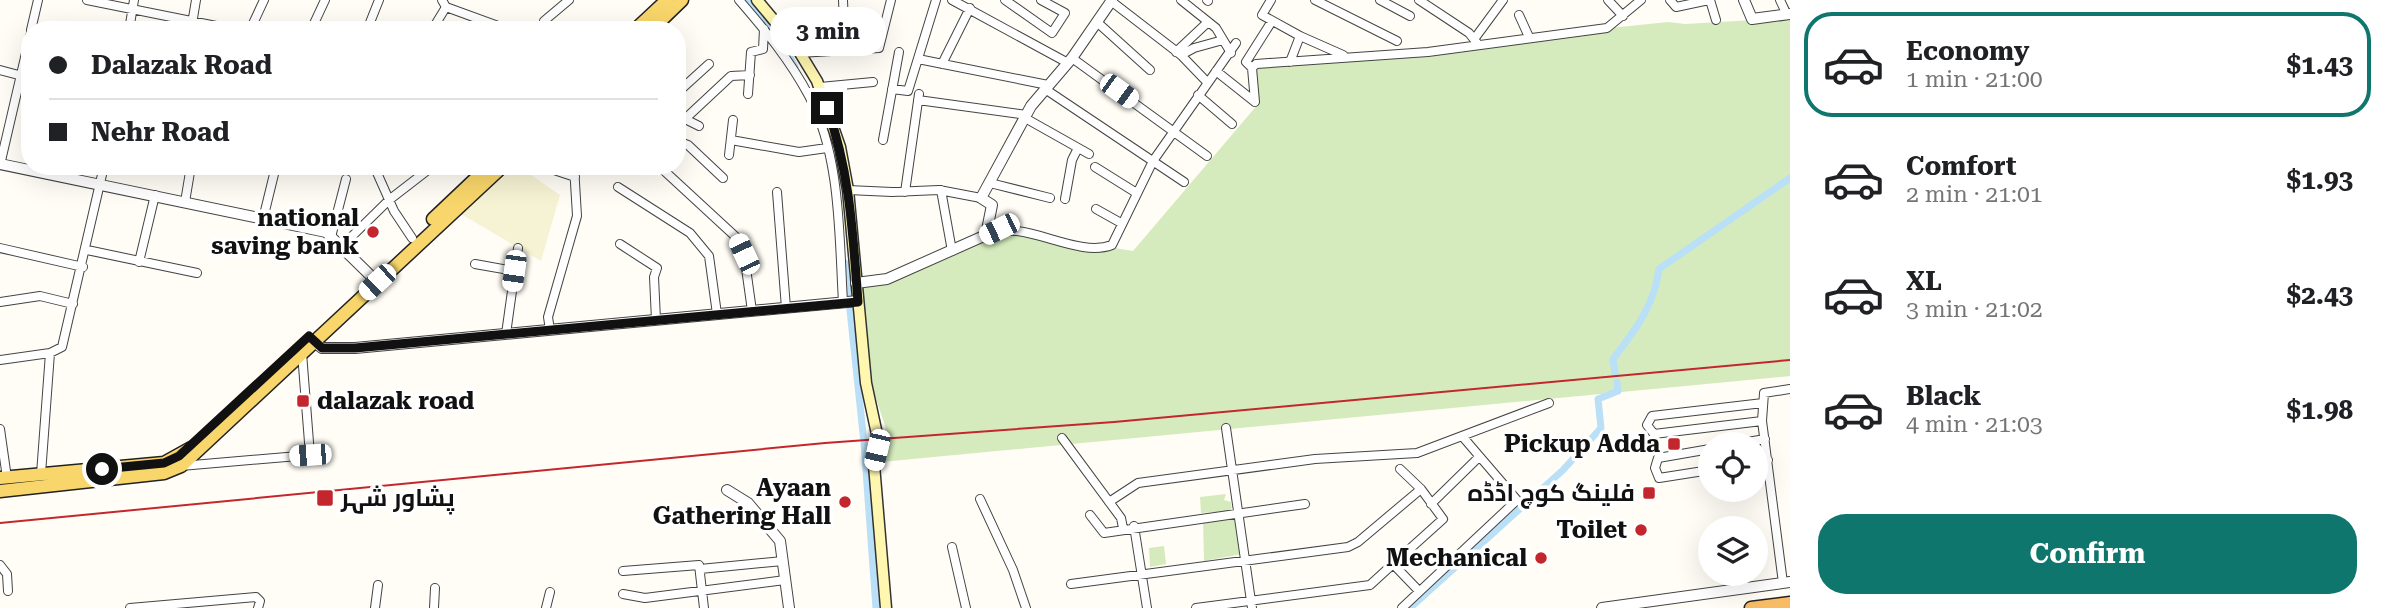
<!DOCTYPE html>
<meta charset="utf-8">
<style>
body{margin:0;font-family:"Roboto Serif",Cairo,serif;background:#f6f6f6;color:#202124;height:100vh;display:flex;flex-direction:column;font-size:26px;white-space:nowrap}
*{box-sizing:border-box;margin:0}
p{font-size:23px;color:#757577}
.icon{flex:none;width:38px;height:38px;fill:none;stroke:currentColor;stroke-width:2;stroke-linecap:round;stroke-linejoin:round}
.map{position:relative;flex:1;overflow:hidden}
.panel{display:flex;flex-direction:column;background:#fff;width:595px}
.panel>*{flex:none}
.top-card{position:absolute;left:21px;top:21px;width:665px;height:154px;border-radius:28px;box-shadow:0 7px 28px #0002;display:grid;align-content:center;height:154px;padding:0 28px;background:#fff}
.fabs{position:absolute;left:1698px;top:432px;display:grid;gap:14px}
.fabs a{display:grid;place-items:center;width:70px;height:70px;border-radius:50%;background:#fff;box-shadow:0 7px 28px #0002;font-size:35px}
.end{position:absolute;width:32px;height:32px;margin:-16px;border:9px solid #111;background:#fff;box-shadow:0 0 0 4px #fff}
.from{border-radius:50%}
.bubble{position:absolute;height:49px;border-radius:24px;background:#fff;box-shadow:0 7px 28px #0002;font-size:23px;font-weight:700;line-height:49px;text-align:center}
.car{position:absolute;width:21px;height:42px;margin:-21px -10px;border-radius:9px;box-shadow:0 0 5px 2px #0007;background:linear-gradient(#fff 24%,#345 0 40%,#fff 0 76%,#345 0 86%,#fff 0)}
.top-card b{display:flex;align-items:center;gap:24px;height:66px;font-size:26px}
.top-card b+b{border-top:2px solid #e0e0e0}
.top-card i{width:18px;height:18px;background:#202124}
ul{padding:12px 0 0;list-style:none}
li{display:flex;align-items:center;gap:21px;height:105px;margin:0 14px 10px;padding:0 14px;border:4px solid transparent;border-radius:28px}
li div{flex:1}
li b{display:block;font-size:26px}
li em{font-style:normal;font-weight:700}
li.on{border-color:#0f766e}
li>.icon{width:63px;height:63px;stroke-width:1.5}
.cta{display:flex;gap:14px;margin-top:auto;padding:14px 28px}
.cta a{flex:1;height:80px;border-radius:28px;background:#0f766e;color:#fff;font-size:28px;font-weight:700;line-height:80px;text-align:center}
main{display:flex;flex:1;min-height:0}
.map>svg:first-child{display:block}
.farmland{fill:#f6f3d4}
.green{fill:#d5ebbd}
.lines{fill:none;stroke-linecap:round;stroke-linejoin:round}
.canal{stroke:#b9e0f7;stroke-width:7}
.minor-casing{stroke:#444;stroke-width:10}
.tertiary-casing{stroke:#444;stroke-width:12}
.secondary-casing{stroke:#333;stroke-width:13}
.primary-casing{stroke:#222;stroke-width:15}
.trunk-casing{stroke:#222;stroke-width:15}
.minor{stroke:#fff;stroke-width:8}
.tertiary{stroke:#fff;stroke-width:10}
.secondary{stroke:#fff6b0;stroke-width:10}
.primary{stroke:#f9d66b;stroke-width:12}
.trunk{stroke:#f7bc64;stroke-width:12}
.rail{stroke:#c4262e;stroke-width:2}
.route{stroke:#111;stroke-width:9}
.poi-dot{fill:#c4262e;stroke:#fff;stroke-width:2.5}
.labels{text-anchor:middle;stroke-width:7;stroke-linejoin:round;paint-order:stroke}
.poi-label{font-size:24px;font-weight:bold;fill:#111;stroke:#fff;text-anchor:end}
</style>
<main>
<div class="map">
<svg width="1790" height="608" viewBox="0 0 1790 608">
<rect width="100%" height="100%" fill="#fffdf5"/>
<!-- farmland -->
<path class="farmland" d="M503,166H518L560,195L541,261L454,210Z"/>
<!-- green -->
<path class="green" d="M1790,18V376L881,462L888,435L872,386L856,283L887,279L999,229L1133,251L1259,103L1253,65L1668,22L1685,24Z
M1226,494L1224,500L1231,502L1232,511L1201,513L1200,497Z
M1234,516L1242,554L1204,561L1203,519Z
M1164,546L1166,564L1150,567L1149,548Z"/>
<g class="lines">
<!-- canal -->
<path class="canal" d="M746,0L781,40L795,67
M845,263L864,443L876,608
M1615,373L1613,359C1636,329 1654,306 1659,269L1790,178
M1410,608L1563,470L1601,428L1598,399L1618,391L1617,382"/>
<defs>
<path id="minor" d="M87,0L236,30
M739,0C765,30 790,60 809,96C841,156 839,236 843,302
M843,0L845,50
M952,0L1068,63
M1005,0L1052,33L1065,13L1041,0
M1181,0L1216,28L1231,53
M1207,0L1208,1
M1271,0L1262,15L1300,36L1343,55
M1315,0L1397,41
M1380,0L1410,16
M1419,0L1469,33L1477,43
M1608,0L1623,16
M1670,0L1676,7L1709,0
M1710,0L1716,20
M1780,0L1787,15
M1111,1L1181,55L1207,82
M446,7L509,30
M1519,15L1529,37
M544,21L569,0
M1098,23L1150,70
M31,30L38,0
M129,30L134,0
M191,30L196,0
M250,30L264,0
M311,30L325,0
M367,30L379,0
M432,30L446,7L442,0
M1475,38L1503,0
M1176,52L1208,22
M800,53L879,48L891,0
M1181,55L1194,48L1223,40
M1072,58L1207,156
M918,59L1048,85
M1290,62L1300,36
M942,64L970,8
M1252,68L1246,62L1272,21
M0,70L30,78
M1216,71L1255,102L1252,68L1256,64L1428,52L1607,28L1641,0
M820,87L873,82
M892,89L908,91L936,0
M1045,89L1184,182
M677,93L709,64
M748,94L751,52L763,49L764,29
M1198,95L1232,124
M918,100L1027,115
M677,115L699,126
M686,118L731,76L750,75
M1025,118L1089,154
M731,140L799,152L827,148
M883,140L899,52
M677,141L688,145L723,178
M729,155L733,120
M0,165L30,36
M374,166L394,211L412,238
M542,166L575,177
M659,166L737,238L744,254L752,311
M1095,167L1135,192
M990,183L1050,198
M618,187L690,233L709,256L717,314
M848,190L892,192L939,190L981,198
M941,190L952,251
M777,192L786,308
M905,192L919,94
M1065,199L1072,160L1078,148
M185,202L191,166
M1096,209L1121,223
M263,219L276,166
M986,235C1023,217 1075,259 1112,245L1153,161L1236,43
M331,237L346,179
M620,244L657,268L654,277L656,320
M341,247L389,200L433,166
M0,248L83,267
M87,250L197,273
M139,262L155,195
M475,264L514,271
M0,302L40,296L73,304
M550,330L548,317L577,216L574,166
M506,334L518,248
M0,360L50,353L62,347L104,166
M1762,421L1654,434L1647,425L1652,416L1763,403
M1226,428L1252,608
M0,429L7,478
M1062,438L1121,518L1123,528
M1736,444L1765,439
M1710,449L1658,458L1655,468L1659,478L1710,470
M1755,462L1768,460
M181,466L310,455L302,353
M41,474L50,353
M980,499L1013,570L1026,608
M1109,502L1138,483L1315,459L1417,453L1549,403
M1431,504L1479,457
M1090,515L1104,533L1305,504
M1134,526L1147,608
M952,547L966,608
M1393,564L1443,519L1421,489L1400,469
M0,565L7,574L8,591
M700,569L783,561
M623,571L699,565L704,608
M1783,583L1762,421L1764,393L1790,389
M1071,584L1348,547L1358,542L1421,489
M623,594L645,598L785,580
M130,608L256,597L260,601L258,608
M375,608L378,585
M434,608L435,588
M546,608L550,592
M1196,608L1370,585L1393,564L1419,591
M1402,608L1517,500L1462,436"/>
<path id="tertiary" d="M1744,0L1752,19L1790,14
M0,164L326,232L372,277
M856,283L887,279L986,235L992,205L981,198L1031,106L1072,58L1112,0
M313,341L322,348H355L858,301
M727,490L748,503L780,541L789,608
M1602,608L1790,582"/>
<path id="secondary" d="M757,0L797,48L817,81L840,147L848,190L866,383L878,439L874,465L886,608"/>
<path id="primary" d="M635,30L667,0
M651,30L682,0
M433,219L489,166
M0,478L164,463L191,448
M0,491L164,473L181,466L503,166"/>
<path id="trunk" d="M1751,608L1790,603"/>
</defs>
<!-- minor casing -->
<use href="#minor" class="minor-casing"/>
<!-- tertiary casing -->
<use href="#tertiary" class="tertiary-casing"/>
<!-- secondary casing -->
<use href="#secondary" class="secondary-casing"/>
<!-- primary casing -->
<use href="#primary" class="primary-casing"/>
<!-- trunk casing -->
<use href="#trunk" class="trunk-casing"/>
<!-- minor -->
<use href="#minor" class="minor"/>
<!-- tertiary -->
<use href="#tertiary" class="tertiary"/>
<!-- secondary -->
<use href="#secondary" class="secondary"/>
<!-- primary -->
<use href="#primary" class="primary"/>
<!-- trunk -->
<use href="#trunk" class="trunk"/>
<!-- rail -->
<path class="rail" d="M0,523L825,443L1114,422L1790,360"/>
</g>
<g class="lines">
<!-- route -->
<path class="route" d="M102,469L164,463L179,456L309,336L322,348H355L858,302C853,236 850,171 827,108"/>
</g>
<!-- markers -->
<g class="poi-dot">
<circle cx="373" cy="232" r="7"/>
<rect x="296" y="394" width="14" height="14" rx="3.5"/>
<rect x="1667" y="437" width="14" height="14" rx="3.5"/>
<rect x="1642" y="486" width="14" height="14" rx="3.5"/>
<rect x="316" y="489" width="18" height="18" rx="3.5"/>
<circle cx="845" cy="502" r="7"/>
<circle cx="1641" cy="530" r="7"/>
<circle cx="1541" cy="558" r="7"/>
</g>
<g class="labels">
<!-- poi labels -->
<g class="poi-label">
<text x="359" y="226">national<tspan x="359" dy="28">saving bank</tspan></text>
<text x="317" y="409" text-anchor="start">dalazak road</text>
<text x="1660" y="452">Pickup Adda</text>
<text x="831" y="496">Ayaan<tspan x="831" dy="28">Gathering Hall</tspan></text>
<text x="1635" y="501">فلینگ کوچ اڈڈہ</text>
<text x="341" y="506" text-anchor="start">پشاور شہر</text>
<text x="1627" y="538">Toilet</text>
<text x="1527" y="566">Mechanical</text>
</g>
</g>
</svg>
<div class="fabs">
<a><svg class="icon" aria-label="locate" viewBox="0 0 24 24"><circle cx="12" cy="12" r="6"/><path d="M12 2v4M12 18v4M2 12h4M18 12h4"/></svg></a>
<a><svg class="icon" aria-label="layers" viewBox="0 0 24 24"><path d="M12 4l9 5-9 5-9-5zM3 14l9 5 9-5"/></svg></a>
</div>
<i class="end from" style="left:102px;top:469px"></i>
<i class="end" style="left:827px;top:108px"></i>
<div class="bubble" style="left:770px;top:7px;width:116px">3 min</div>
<i class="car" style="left:1119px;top:91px;rotate:126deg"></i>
<i class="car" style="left:999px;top:229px;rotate:244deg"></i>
<i class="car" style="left:744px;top:254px;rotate:335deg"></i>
<i class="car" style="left:514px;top:271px;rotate:188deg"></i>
<i class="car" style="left:377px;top:282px;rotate:227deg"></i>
<i class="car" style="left:877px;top:450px;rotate:193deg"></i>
<i class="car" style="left:310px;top:455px;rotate:266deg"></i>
<div class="top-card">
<b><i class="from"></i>Dalazak Road</b>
<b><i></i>Nehr Road</b>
</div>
</div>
<section class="panel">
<ul>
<li class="on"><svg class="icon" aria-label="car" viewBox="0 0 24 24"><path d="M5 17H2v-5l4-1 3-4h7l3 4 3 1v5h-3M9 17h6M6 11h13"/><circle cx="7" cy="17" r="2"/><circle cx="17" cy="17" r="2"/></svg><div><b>Economy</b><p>1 min · 21:00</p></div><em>$1.43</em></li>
<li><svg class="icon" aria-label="car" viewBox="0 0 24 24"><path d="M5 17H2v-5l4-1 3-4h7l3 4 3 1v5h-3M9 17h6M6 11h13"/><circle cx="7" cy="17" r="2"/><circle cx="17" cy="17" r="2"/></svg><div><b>Comfort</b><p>2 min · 21:01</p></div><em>$1.93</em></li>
<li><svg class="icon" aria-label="car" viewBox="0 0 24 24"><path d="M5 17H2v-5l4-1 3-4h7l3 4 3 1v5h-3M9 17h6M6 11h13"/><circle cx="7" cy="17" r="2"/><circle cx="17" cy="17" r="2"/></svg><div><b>XL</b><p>3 min · 21:02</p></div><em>$2.43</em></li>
<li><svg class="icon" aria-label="car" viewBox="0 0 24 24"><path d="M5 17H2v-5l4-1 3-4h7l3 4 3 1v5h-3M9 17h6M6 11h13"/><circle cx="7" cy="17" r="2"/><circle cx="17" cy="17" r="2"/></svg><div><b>Black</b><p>4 min · 21:03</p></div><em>$1.98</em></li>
</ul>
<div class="cta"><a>Confirm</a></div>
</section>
</main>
